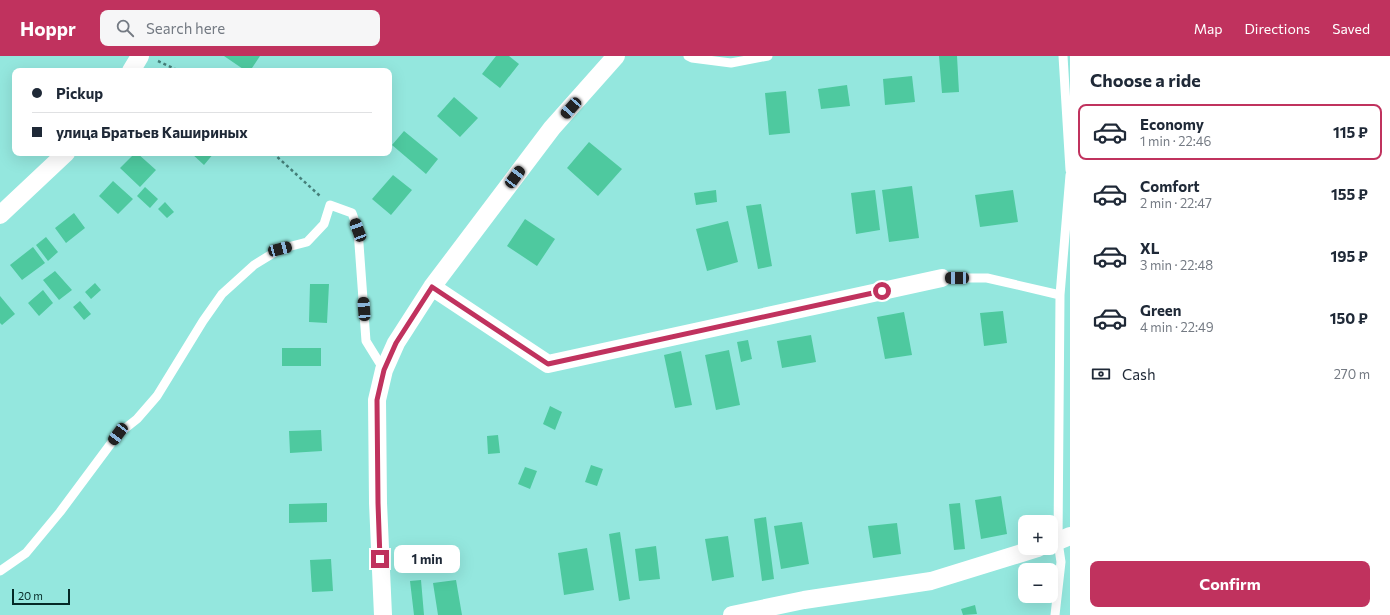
<!DOCTYPE html>
<meta charset="utf-8">
<style>
body{margin:0;font-family:Commissioner,sans-serif;background:#f6f6f7;color:#1f2937;height:100vh;display:flex;flex-direction:column;font-size:15px;white-space:nowrap}
*{box-sizing:border-box;margin:0}
p{font-size:13px;color:#747a83}
.icon{flex:none;width:22px;height:22px;fill:none;stroke:currentColor;stroke-width:2;stroke-linecap:round;stroke-linejoin:round}
.map{position:relative;flex:1;overflow:hidden}
.details{display:flex;flex-direction:column;background:#fff;width:320px}
.details>*{flex:none}
.hud{position:absolute;left:12px;top:12px;width:380px;height:88px;border-radius:8px;box-shadow:0 4px 16px #0002;display:grid;align-content:center;height:88px;padding:0 20px;background:#fff}
.tools{position:absolute;left:1018px;top:459px;display:grid;gap:8px}
.tools a{display:grid;place-items:center;width:40px;height:40px;border-radius:8px;background:#fff;box-shadow:0 4px 16px #0002;font-size:20px}
.scale{position:absolute;left:12px;bottom:10px;width:58px;box-sizing:border-box;padding-left:4px;border:2px solid #042926;border-top:0;font-size:11px;line-height:14px;white-space:nowrap;color:#042926;-webkit-text-stroke:3px #94e7de;paint-order:stroke}
.end{position:absolute;width:18px;height:18px;margin:-9px;border:5px solid #c0325e;background:#fff;box-shadow:0 0 0 2px #fff}
.from{border-radius:50%}
.bubble{position:absolute;height:28px;border-radius:8px;background:#fff;box-shadow:0 4px 16px #0002;font-size:13px;font-weight:700;line-height:28px;text-align:center}
.car{position:absolute;width:12px;height:24px;margin:-12px -6px;border-radius:5px;box-shadow:0 0 3px 1px #0007;background:linear-gradient(#222 24%,#8ab4d8 0 40%,#222 0 76%,#8ab4d8 0 86%,#222 0)}
.hud b{display:flex;align-items:center;gap:14px;height:38px;font-size:15px}
.hud b+b{border-top:1px solid #e0e1e3}
.hud i{width:10px;height:10px;background:#1f2937}
ul{padding:0;list-style:none}
li{display:flex;align-items:center;gap:12px;height:56px;margin:0 8px 6px;padding:0 12px;border:2px solid transparent;border-radius:8px}
li div{flex:1}
li b{display:block;font-size:15px}
li em{font-style:normal;font-weight:700}
li.current{border-color:#c0325e}
li>.icon{width:36px;height:36px;stroke-width:1.5}
h2{padding:0 20px;font-size:18px;line-height:48px}
.pay{display:flex;align-items:center;gap:10px;height:44px;padding:0 20px;font-size:15px}
.pay p{margin-inline-start:auto}
.button{display:flex;gap:8px;margin-top:auto;padding:8px 20px}
.button a{flex:1;height:46px;border-radius:8px;background:#c0325e;color:#fff;font-size:16px;font-weight:700;line-height:46px;text-align:center}
header{display:flex;align-items:center;gap:24px;box-sizing:border-box;height:56px;padding:0 20px;background:#c0325e;color:#fff}
header strong{font-size:19px}
nav{display:flex;gap:22px;margin-inline-start:auto;font-size:14px}
.search{width:280px;height:36px;background:#f6f6f7;display:flex;align-items:center;gap:10px;box-sizing:border-box;padding:0 14px;border-radius:8px;color:#747a83;font-size:15px}
main{display:flex;flex:1;min-height:0}
.map>svg:first-child{display:block}
.building{fill:#4ec99f}
.lines{fill:none;stroke-linecap:round;stroke-linejoin:round}
.path{stroke:#457f79;stroke-width:2.5;stroke-dasharray:3 3;stroke-linecap:butt}
.lane{stroke:#fff;stroke-width:9}
.street{stroke:#fff;stroke-width:18}
.route{stroke:#c0325e;stroke-width:5}
</style>
<header>
<strong>Hoppr</strong>
<div class="search"><svg class="icon" aria-label="search" viewBox="0 0 24 24"><circle cx="10" cy="10" r="6"/><path d="M15 15l6 6"/></svg>Search here</div>
<nav><a>Map</a><a>Directions</a><a>Saved</a></nav>
</header>
<main>
<div class="map">
<svg width="1070" height="559" viewBox="0 0 1070 559">
<rect width="100%" height="100%" fill="#94e7de"/>
<!-- building -->
<path class="building" d="M224,0H260L250,15H246Z
M496,0H509L519,8L500,32L482,18Z
M939,0H957L959,36L942,37Z
M912,20L915,46L885,49L883,23Z
M847,29L850,50L821,53L818,33Z
M786,35L790,77L769,79L765,37Z
M454,41L478,62L460,81L437,60Z
M404,75L438,103L426,118L392,89Z
M589,86L622,113L598,140L567,112Z
M135,97H137L156,114L140,131L120,112Z
M191,97H214L204,109Z
M393,119L412,134L391,159L372,143Z
M113,125L133,143L118,158L99,140Z
M912,130L919,182L889,186L882,134Z
M145,131L158,143L150,152L137,140Z
M716,134L717,146L696,149L694,137Z
M875,134L880,174L856,178L851,137Z
M1013,134L1018,166L980,171L975,139Z
M165,146L174,156L167,162L158,153Z
M761,148L772,210L758,213L746,150Z
M74,157L85,172L66,187L55,172Z
M525,163L555,183L537,210L507,190Z
M728,165L738,206L707,215L696,173Z
M46,181L58,196L48,205L36,189Z
M33,191L45,207L22,224L10,209Z
M55,215L72,234L59,244L43,224Z
M95,227L101,234L91,243L85,236Z
M310,228H329L327,267L309,266Z
M43,234L53,247L39,260L28,247Z
M0,240L15,258L2,269L0,267Z
M80,245L91,258L84,264L73,251Z
M1003,255L1007,287L984,290L980,257Z
M904,256L912,299L885,303L877,261Z
M811,279L816,306L782,312L777,285Z
M748,284L752,303L741,306L737,286Z
M282,292H321V310H282Z
M729,294L740,349L716,354L705,299Z
M681,295L692,349L675,352L664,299Z
M550,350L562,356L555,374L543,368Z
M321,374L322,395L290,397L289,375Z
M498,379L500,397L488,398L487,380Z
M591,409L603,413L597,430L585,426Z
M525,411L537,415L530,433L518,428Z
M1001,440L1007,478L981,483L975,444Z
M327,447V466L289,467V448Z
M960,447L965,493L954,494L949,448Z
M766,461L774,523L762,525L754,463Z
M802,466L809,508L781,513L774,470Z
M897,467L901,498L873,502L868,470Z
M620,476L630,543L619,545L609,478Z
M728,480L734,521L712,525L705,483Z
M656,490L660,523L639,525L635,493Z
M587,492L594,534L564,539L558,497Z
M331,503L333,535L312,536L310,504Z
M421,524L424,559H414L410,525Z
M456,524L462,559H438L433,527Z
M975,549L977,558L963,559L961,553Z"/>
<g class="lines">
<!-- path -->
<path class="path" d="M158,5L179,15
M273,97L320,140"/>
<!-- lane -->
<path class="lane" d="M688,0L692,2L731,7L768,0
M1063,0L1070,114
M942,222H987L1060,239
M0,515L26,497L60,456L118,378L137,363L157,340L203,265L222,238L254,209L280,193L307,186L324,168L330,149L352,157L358,174L366,285L384,314
M1055,559L1061,506L1058,486L1060,239L1070,119"/>
<!-- street -->
<path class="street" d="M131,15L140,0
M0,159L66,97
M432,231L548,308L942,222
M1051,488L1070,480
M383,559L378,447L377,344L384,314L396,287L432,231L552,72L616,0
M732,559L804,544L931,525L1038,492"/>
</g>
<g class="lines">
<!-- route -->
<path class="route" d="M380,503L378,447L377,344L384,314L396,287L432,231L548,308L882,235"/>
</g>
</svg>
<div class="tools">
<a>+</a>
<a>−</a>
</div>
<div class="scale">20 m</div>
<i class="end from" style="left:882px;top:235px"></i>
<i class="end" style="left:380px;top:503px"></i>
<div class="bubble" style="left:394px;top:489px;width:66px">1 min</div>
<i class="car" style="left:571px;top:52px;rotate:222deg"></i>
<i class="car" style="left:515px;top:121px;rotate:37deg"></i>
<i class="car" style="left:358px;top:174px;rotate:340deg"></i>
<i class="car" style="left:280px;top:193px;rotate:75deg"></i>
<i class="car" style="left:957px;top:222px;rotate:270deg"></i>
<i class="car" style="left:364px;top:253px;rotate:356deg"></i>
<i class="car" style="left:118px;top:378px;rotate:217deg"></i>
<div class="hud">
<b><i class="from"></i>Pickup</b>
<b><i></i>улица Братьев Кашириных</b>
</div>
</div>
<section class="details">
<h2>Choose a ride</h2>
<ul>
<li class="current"><svg class="icon" aria-label="car" viewBox="0 0 24 24"><path d="M5 17H2v-5l4-1 3-4h7l3 4 3 1v5h-3M9 17h6M6 11h13"/><circle cx="7" cy="17" r="2"/><circle cx="17" cy="17" r="2"/></svg><div><b>Economy</b><p>1 min · 22:46</p></div><em>115 ₽</em></li>
<li><svg class="icon" aria-label="car" viewBox="0 0 24 24"><path d="M5 17H2v-5l4-1 3-4h7l3 4 3 1v5h-3M9 17h6M6 11h13"/><circle cx="7" cy="17" r="2"/><circle cx="17" cy="17" r="2"/></svg><div><b>Comfort</b><p>2 min · 22:47</p></div><em>155 ₽</em></li>
<li><svg class="icon" aria-label="car" viewBox="0 0 24 24"><path d="M5 17H2v-5l4-1 3-4h7l3 4 3 1v5h-3M9 17h6M6 11h13"/><circle cx="7" cy="17" r="2"/><circle cx="17" cy="17" r="2"/></svg><div><b>XL</b><p>3 min · 22:48</p></div><em>195 ₽</em></li>
<li><svg class="icon" aria-label="car" viewBox="0 0 24 24"><path d="M5 17H2v-5l4-1 3-4h7l3 4 3 1v5h-3M9 17h6M6 11h13"/><circle cx="7" cy="17" r="2"/><circle cx="17" cy="17" r="2"/></svg><div><b>Green</b><p>4 min · 22:49</p></div><em>150 ₽</em></li>
</ul>
<div class="pay"><svg class="icon" aria-label="cash" viewBox="0 0 24 24"><path d="M3 7h18v10H3z"/><circle cx="12" cy="12" r="2"/></svg>Cash<p>270 m</p></div>
<div class="button"><a>Confirm</a></div>
</section>
</main>
